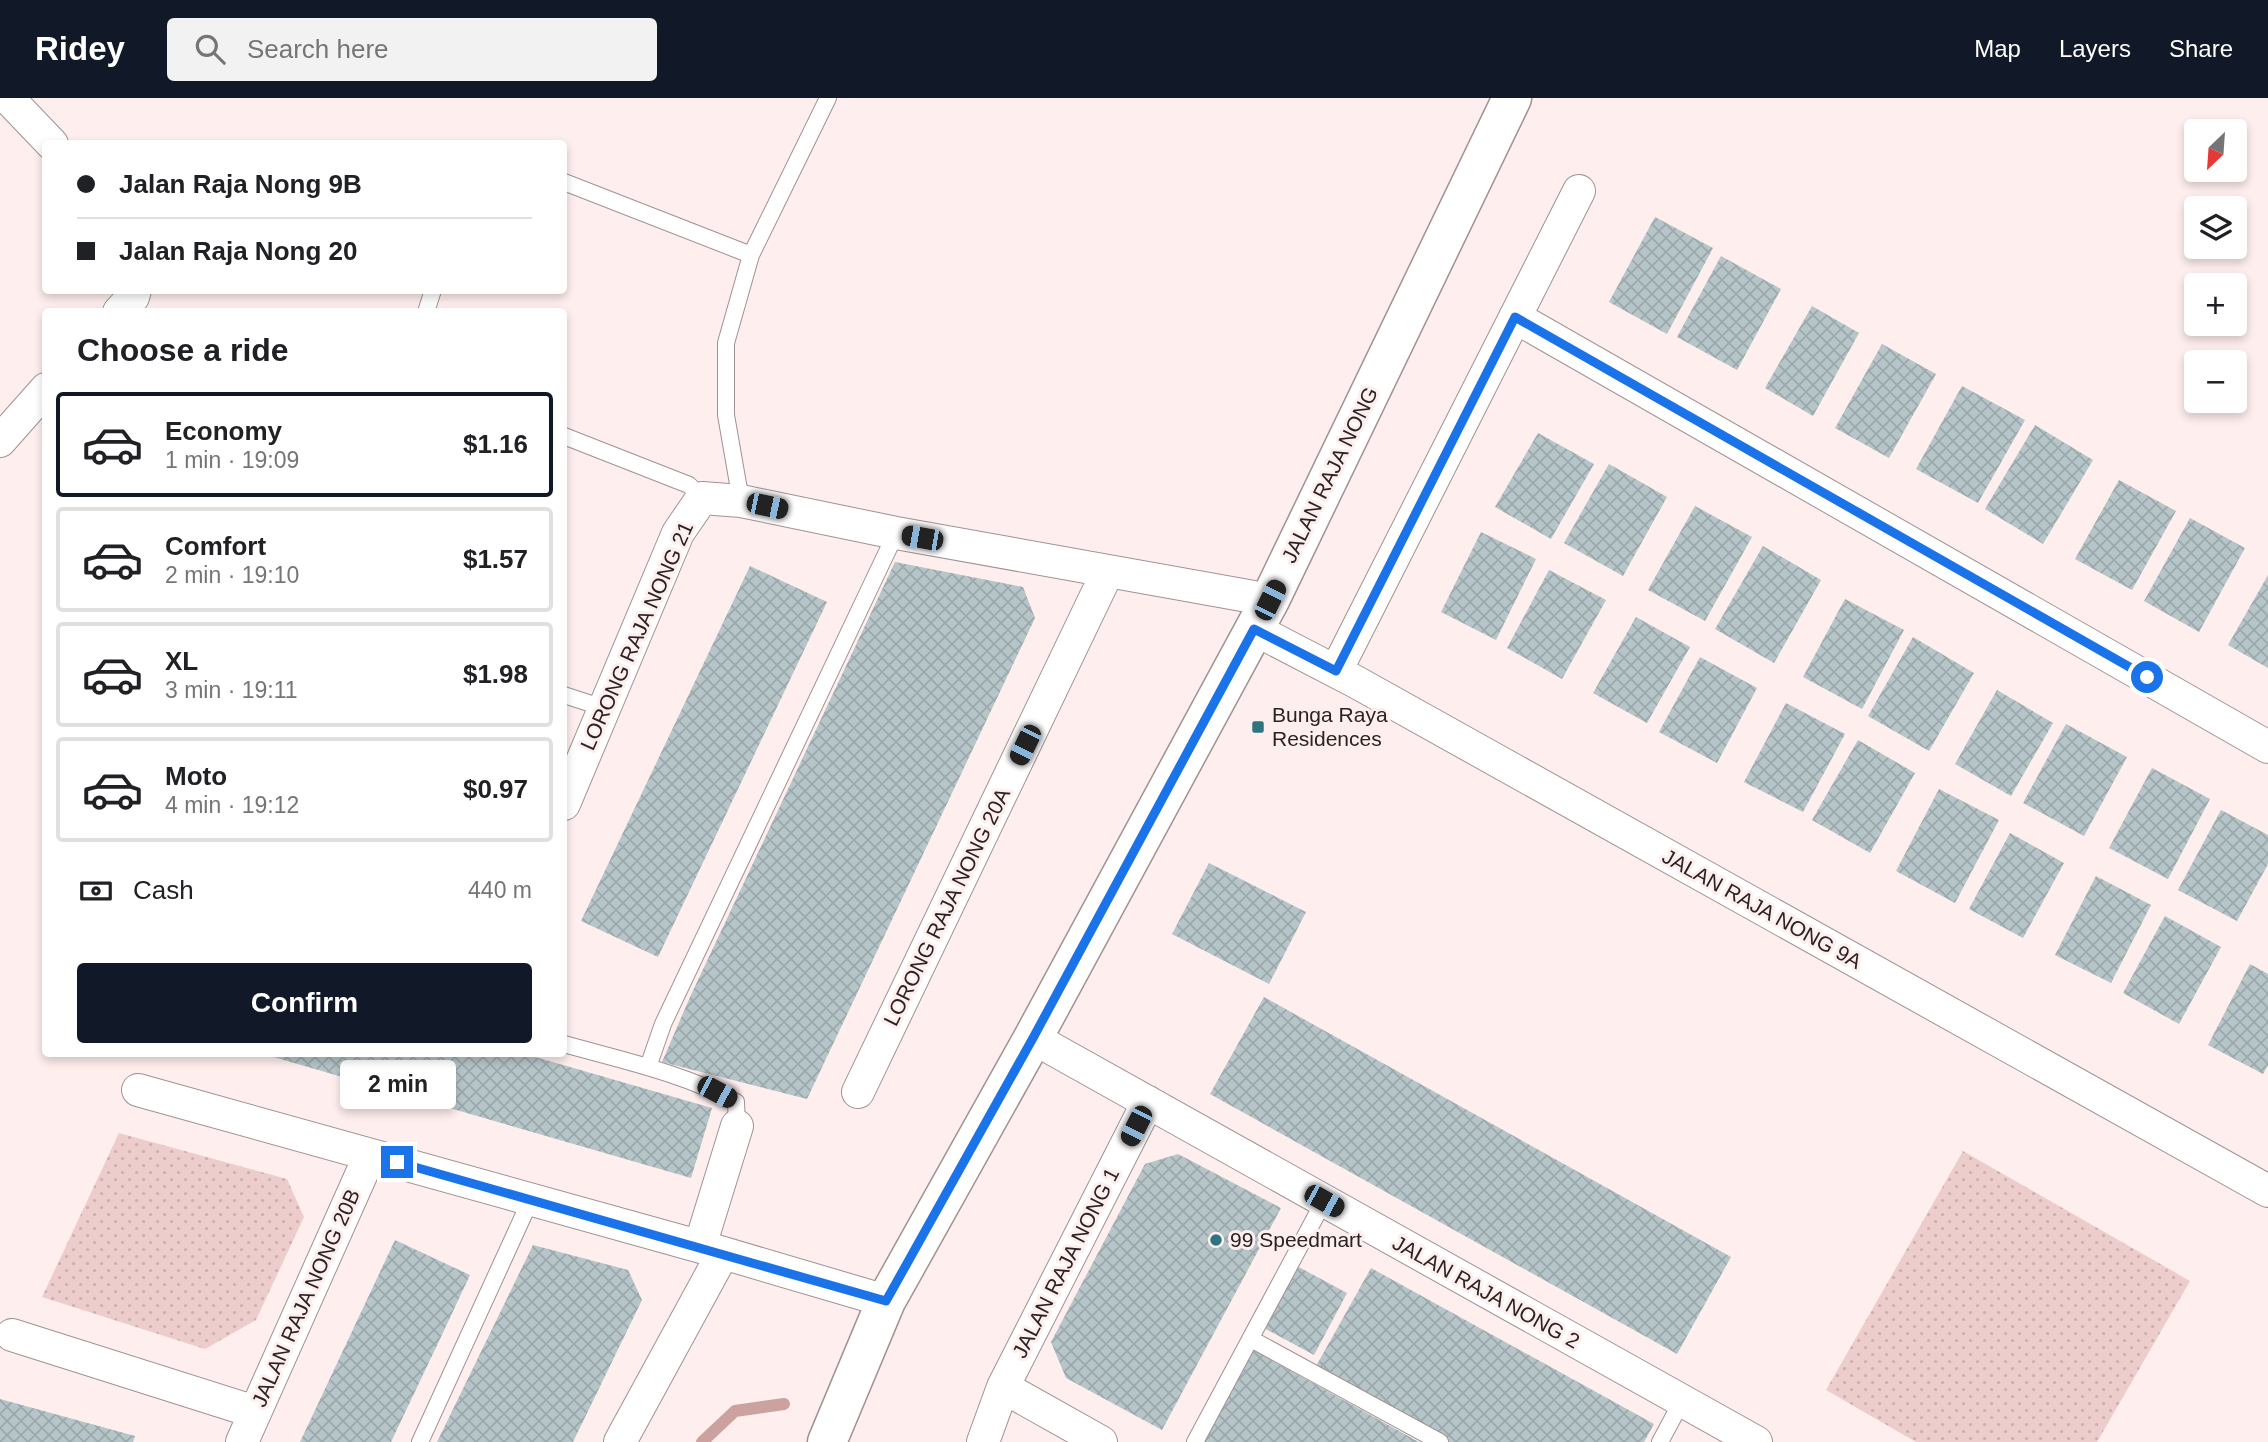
<!DOCTYPE html>
<meta charset="utf-8">
<style>
body{margin:0;font-family:Arial,sans-serif;background:#f2f2f2;color:#202124;height:100vh;display:flex;flex-direction:column;font-size:26px;white-space:nowrap}
*{box-sizing:border-box;margin:0}
p{font-size:23px;color:#757577}
.icon{flex:none;width:38px;height:38px;fill:none;stroke:currentColor;stroke-width:2;stroke-linecap:round;stroke-linejoin:round}
.map{position:relative;flex:1;overflow:hidden}
.details{position:absolute;left:42px;top:210px;width:525px;height:749px;display:flex;flex-direction:column;background:#fff;border-radius:7px;box-shadow:0 4px 10px #0003}
.details>*{flex:none}
.banner{position:absolute;left:42px;top:42px;width:525px;height:154px;border-radius:7px;box-shadow:0 4px 10px #0003;display:grid;align-content:center;height:154px;padding:0 35px;background:#fff}
.needle{width:46px;rotate:205deg}
.buttons{position:absolute;left:2184px;top:21px;display:grid;gap:14px}
.buttons a{display:grid;place-items:center;width:63px;height:63px;border-radius:7px;background:#fff;box-shadow:0 4px 10px #0003;font-size:35px}
.end{position:absolute;width:32px;height:32px;margin:-16px;border:9px solid #1a73e8;background:#fff;box-shadow:0 0 0 4px #fff}
.from{border-radius:50%}
.bubble{position:absolute;height:49px;border-radius:7px;background:#fff;box-shadow:0 4px 10px #0003;font-size:23px;font-weight:700;line-height:49px;text-align:center}
.car{position:absolute;width:21px;height:42px;margin:-21px -10px;border-radius:9px;box-shadow:0 0 5px 2px #0007;background:linear-gradient(#222 24%,#8ab4d8 0 40%,#222 0 76%,#8ab4d8 0 86%,#222 0)}
.banner b{display:flex;align-items:center;gap:24px;height:66px;font-size:26px}
.banner b+b{border-top:2px solid #e0e0e0}
.banner i{width:18px;height:18px;background:#202124}
ul{padding:0;list-style:none}
li{display:flex;align-items:center;gap:21px;height:105px;margin:0 14px 10px;padding:0 21px;border:4px solid #e0e0e0;border-radius:7px}
li div{flex:1}
li b{display:block;font-size:26px}
li em{font-style:normal;font-weight:700}
li.on{border-color:#111827}
li>.icon{width:63px;height:63px;stroke-width:1.5}
h2{padding:0 35px;font-size:32px;line-height:84px}
.pay{display:flex;align-items:center;gap:18px;height:77px;padding:0 35px;font-size:26px}
.pay p{margin-inline-start:auto}
.cta{display:flex;gap:14px;margin-top:auto;padding:14px 35px}
.cta a{flex:1;height:80px;border-radius:7px;background:#111827;color:#fff;font-size:28px;font-weight:700;line-height:80px;text-align:center}
header{display:flex;align-items:center;gap:42px;box-sizing:border-box;height:98px;padding:0 35px;background:#111827;color:#fff}
header strong{font-size:33px}
nav{display:flex;gap:38px;margin-inline-start:auto;font-size:24px}
.search{width:490px;height:63px;background:#f2f2f2;display:flex;align-items:center;gap:18px;box-sizing:border-box;padding:0 24px;border-radius:7px;color:#757577;font-size:26px}
.map>svg:first-child{display:block}
.grass{fill:url(#grass-dots)}
.lines{fill:none;stroke-linecap:round;stroke-linejoin:round}
.stream{stroke:#cca2a0;stroke-width:12}
.building{fill:url(#building-cross-hatch)}
.service-casing{stroke:#a09292;stroke-width:18}
.minor-casing{stroke:#a09292;stroke-width:34}
.secondary-casing{stroke:#a09292;stroke-width:41}
.service{stroke:#fff;stroke-width:16}
.minor{stroke:#fff;stroke-width:32}
.secondary{stroke:#fff;stroke-width:38}
.route{stroke:#1a73e8;stroke-width:9}
.poi-dot{fill:#2e7581;stroke:#feeeed;stroke-width:2.5}
.labels{text-anchor:middle;stroke-width:6;stroke-linejoin:round;paint-order:stroke}
.street-label{font-size:21px;fill:#292423;stroke:#feeeed}
.poi-label{font-size:21px;fill:#292423;stroke:#feeeed;text-anchor:start}
</style>
<header>
<strong>Ridey</strong>
<div class="search"><svg class="icon" aria-label="search" viewBox="0 0 24 24"><circle cx="10" cy="10" r="6"/><path d="M15 15l6 6"/></svg>Search here</div>
<nav><a>Map</a><a>Layers</a><a>Share</a></nav>
</header>
<div class="map">
<svg width="2268" height="1344" viewBox="0 0 2268 1344">
<defs>
<pattern id="grass-dots" width="8" height="8" patternUnits="userSpaceOnUse" patternTransform="scale(1.75)"><rect width="8" height="8" fill="#edcdcb"/><path d="M2 2h.1M6 6h.1" fill="none" stroke="#cbb0ae" stroke-width="1.8" stroke-linecap="round"/></pattern>
<pattern id="building-cross-hatch" width="8" height="8" patternUnits="userSpaceOnUse" patternTransform="scale(1.75)"><rect width="8" height="8" fill="#b6c5c8"/><path d="M0 0l8 8M0 8l8-8" fill="none" stroke="#9ca9ac"/></pattern>
</defs>
<rect width="100%" height="100%" fill="#feeeed"/>
<!-- grass -->
<path class="grass" d="M119,1035L287,1081L304,1119L256,1222L205,1251L42,1199Z
M1963,1053L2190,1183L2097,1344H1916L1826,1292Z"/>
<g class="lines">
<!-- stream -->
<path class="stream" d="M702,1344L735,1313L784,1306"/>
</g>
<!-- building -->
<path class="building" d="M1655,119L1713,150L1667,236L1609,204Z
M1721,158L1781,191L1737,272L1677,239Z
M1812,208L1859,235L1813,318L1765,290Z
M1882,246L1936,276L1889,360L1835,330Z
M1962,288L2025,322L1978,405L1916,371Z
M2035,327L2093,362L2043,446L1985,411Z
M1538,335L1594,366L1551,441L1495,409Z
M1609,366L1667,399L1623,478L1564,445Z
M2119,382L2176,413L2132,492L2075,461Z
M1695,408L1752,439L1705,523L1648,492Z
M2190,420L2245,450L2199,534L2144,503Z
M1481,434L1536,461L1496,542L1441,514Z
M1763,448L1821,482L1774,565L1715,531Z
M895,464L1023,489L1035,520L807,1001L662,964L690,899Z
M750,468L827,504L658,859L581,823Z
M1549,472L1606,502L1562,581L1507,550Z
M2268,477V570L2228,547Z
M1845,501L1904,532L1862,611L1803,579Z
M1636,519L1690,549L1647,625L1593,595Z
M1913,539L1974,575L1929,653L1868,618Z
M1700,559L1757,590L1717,665L1659,634Z
M1997,592L2053,625L2011,698L1955,666Z
M1786,605L1845,636L1803,714L1744,684Z
M2066,626L2127,659L2084,738L2023,705Z
M1858,642L1915,675L1870,755L1812,722Z
M2152,670L2210,701L2168,781L2109,750Z
M1939,691L1999,722L1955,805L1896,773Z
M2221,712L2268,737V766L2237,823L2178,792Z
M2010,735L2064,765L2023,840L1969,811Z
M1209,765L1306,814L1269,886L1172,836Z
M2096,778L2151,807L2111,885L2055,857Z
M2165,818L2221,849L2179,926L2123,895Z
M2250,866L2268,876V967L2263,976L2208,947Z
M1264,899L1731,1159L1677,1256L1210,996Z
M263,956H525L712,1010L691,1080Z
M1178,1056L1281,1110L1162,1332L1066,1280L1051,1244L1145,1066Z
M395,1142L470,1177L440,1241L391,1344H300Z
M533,1147L628,1172L642,1202L573,1344H437Z
M1295,1167L1347,1195L1314,1257L1262,1229Z
M1371,1170L1654,1326L1644,1344H1449L1315,1270Z
M1246,1248L1419,1344H1194Z
M0,1301L135,1338L133,1344H0Z"/>
<g class="lines">
<defs>
<path id="service" d="M564,84L751,157
M426,214L433,192
M564,338L689,387L702,400
M741,403L726,317V245L751,157L828,0
M564,597L604,610
M564,946C621,962 683,975 736,1004L737,1028
M648,969L663,926L896,435
M1251,1241L1440,1344
M420,1344L531,1101
M1195,1344L1324,1103
M1660,1344L1682,1303"/>
<path id="minor" d="M8,0L52,46
M119,214L133,199L135,192
M1515,219L2268,649
M0,343L46,291
M1254,531L1356,584L2268,1093
M1336,573L1579,93
M564,706L678,435L702,400L741,403L896,435L1270,502
M1033,940L1756,1344
M138,992L723,1155L886,1203
M858,994L1108,473
M700,1148L737,1028
M12,1237L255,1314
M1003,1289L1101,1344
M242,1344L370,1057
M620,1344L723,1155
M983,1344L1003,1289L1148,1004"/>
<path id="secondary" d="M827,1344L886,1203L1033,940L1270,502L1512,0"/>
</defs>
<!-- service casing -->
<use href="#service" class="service-casing"/>
<!-- minor casing -->
<use href="#minor" class="minor-casing"/>
<!-- secondary casing -->
<use href="#secondary" class="secondary-casing"/>
<!-- service -->
<use href="#service" class="service"/>
<!-- minor -->
<use href="#minor" class="minor"/>
<!-- secondary -->
<use href="#secondary" class="secondary"/>
</g>
<g class="lines">
<!-- route -->
<path class="route" d="M397,1064L886,1203L1033,940L1254,531L1336,573L1515,219L2147,579"/>
</g>
<!-- markers -->
<g class="poi-dot">
<rect x="1251" y="622" width="14" height="14" rx="3.5"/>
<circle cx="1216" cy="1142" r="7"/>
</g>
<g class="labels">
<!-- street labels -->
<g class="street-label">
<text transform="translate(1330 377) rotate(-64)" y="7">JALAN RAJA NONG</text>
<text transform="translate(637 538) rotate(-66)" y="7">LORONG RAJA NONG 21</text>
<text transform="translate(947 809) rotate(-64)" y="7">LORONG RAJA NONG 20A</text>
<text transform="translate(1762 811) rotate(29)" y="7">JALAN RAJA NONG 9A</text>
<text transform="translate(1066 1165) rotate(-63)" y="7">JALAN RAJA NONG 1</text>
<text transform="translate(1486 1194) rotate(29)" y="7">JALAN RAJA NONG 2</text>
<text transform="translate(306 1200) rotate(-66)" y="7">JALAN RAJA NONG 20B</text>
</g>
<!-- poi labels -->
<g class="poi-label">
<text x="1272" y="624">Bunga Raya<tspan x="1272" dy="24">Residences</tspan></text>
<text x="1230" y="1149">99 Speedmart</text>
</g>
</g>
</svg>
<div class="buttons">
<a><svg class="needle" viewBox="-14 -14 28 28"><path d="M0-13l5 13h-10z" fill="#e53935"/><path d="M0 13l5-13h-10z" fill="#757577"/></svg></a>
<a><svg class="icon" aria-label="layers" viewBox="0 0 24 24"><path d="M12 4l9 5-9 5-9-5zM3 14l9 5 9-5"/></svg></a>
<a>+</a>
<a>−</a>
</div>
<i class="end from" style="left:2147px;top:579px"></i>
<i class="end" style="left:397px;top:1064px"></i>
<div class="bubble" style="left:340px;top:962px;width:116px">2 min</div>
<i class="car" style="left:767px;top:408px;rotate:102deg"></i>
<i class="car" style="left:922px;top:440px;rotate:280deg"></i>
<i class="car" style="left:1270px;top:502px;rotate:26deg"></i>
<i class="car" style="left:1025px;top:647px;rotate:206deg"></i>
<i class="car" style="left:717px;top:994px;rotate:118deg"></i>
<i class="car" style="left:1136px;top:1028px;rotate:207deg"></i>
<i class="car" style="left:1324px;top:1103px;rotate:119deg"></i>
<div class="banner">
<b><i class="from"></i>Jalan Raja Nong 9B</b>
<b><i></i>Jalan Raja Nong 20</b>
</div>
<section class="details">
<h2>Choose a ride</h2>
<ul>
<li class="on"><svg class="icon" aria-label="car" viewBox="0 0 24 24"><path d="M5 17H2v-5l4-1 3-4h7l3 4 3 1v5h-3M9 17h6M6 11h13"/><circle cx="7" cy="17" r="2"/><circle cx="17" cy="17" r="2"/></svg><div><b>Economy</b><p>1 min · 19:09</p></div><em>$1.16</em></li>
<li><svg class="icon" aria-label="car" viewBox="0 0 24 24"><path d="M5 17H2v-5l4-1 3-4h7l3 4 3 1v5h-3M9 17h6M6 11h13"/><circle cx="7" cy="17" r="2"/><circle cx="17" cy="17" r="2"/></svg><div><b>Comfort</b><p>2 min · 19:10</p></div><em>$1.57</em></li>
<li><svg class="icon" aria-label="car" viewBox="0 0 24 24"><path d="M5 17H2v-5l4-1 3-4h7l3 4 3 1v5h-3M9 17h6M6 11h13"/><circle cx="7" cy="17" r="2"/><circle cx="17" cy="17" r="2"/></svg><div><b>XL</b><p>3 min · 19:11</p></div><em>$1.98</em></li>
<li><svg class="icon" aria-label="car" viewBox="0 0 24 24"><path d="M5 17H2v-5l4-1 3-4h7l3 4 3 1v5h-3M9 17h6M6 11h13"/><circle cx="7" cy="17" r="2"/><circle cx="17" cy="17" r="2"/></svg><div><b>Moto</b><p>4 min · 19:12</p></div><em>$0.97</em></li>
</ul>
<div class="pay"><svg class="icon" aria-label="cash" viewBox="0 0 24 24"><path d="M3 7h18v10H3z"/><circle cx="12" cy="12" r="2"/></svg>Cash<p>440 m</p></div>
<div class="cta"><a>Confirm</a></div>
</section>
</div>
